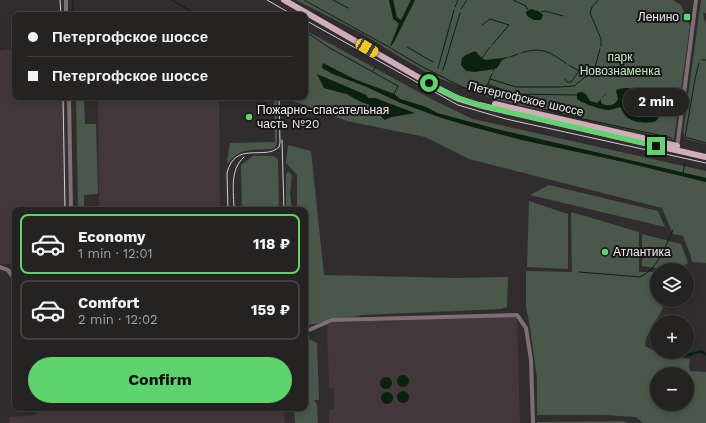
<!DOCTYPE html>
<meta charset="utf-8">
<style>
body{margin:0;font-family:"Work Sans",sans-serif;background:#312f2f;color:#f1f3f6;height:100vh;display:flex;flex-direction:column;font-size:15px;white-space:nowrap}
*{box-sizing:border-box;margin:0}
p{font-size:13px;color:#a3a4a5}
.icon{flex:none;width:22px;height:22px;fill:none;stroke:currentColor;stroke-width:2;stroke-linecap:round;stroke-linejoin:round}
.map{position:relative;flex:1;overflow:hidden}
.details{position:absolute;left:12px;top:207px;width:296px;height:204px;display:flex;flex-direction:column;background:#252222;border-radius:8px;box-shadow:0 2px 6px #0003,0 0 0 1px #423f40}
.details>*{flex:none}
.banner{position:absolute;left:12px;top:12px;width:296px;height:88px;border-radius:8px;box-shadow:0 2px 6px #0003,0 0 0 1px #423f40;display:grid;align-content:center;height:88px;padding:0 16px;background:#252222}
.controls{position:absolute;left:650px;top:263px;display:grid;gap:8px}
.controls a{display:grid;place-items:center;width:44px;height:44px;border-radius:50%;background:#252222;box-shadow:0 2px 6px #0003,0 0 0 1px #423f40;font-size:20px}
.end{position:absolute;width:18px;height:18px;margin:-9px;border:5px solid #5dd56c;background:#111;box-shadow:0 0 0 2px #111}
.from{border-radius:50%}
.bubble{position:absolute;height:28px;border-radius:14px;background:#252222;box-shadow:0 2px 6px #0003,0 0 0 1px #423f40;font-size:13px;font-weight:700;line-height:28px;text-align:center}
.car{position:absolute;width:12px;height:24px;margin:-12px -6px;border-radius:5px;box-shadow:0 0 3px 1px #0007;background:linear-gradient(#f5c518 24%,#345 0 40%,#f5c518 0 76%,#345 0 86%,#f5c518 0)}
.banner b{display:flex;align-items:center;gap:14px;height:38px;font-size:15px}
.banner b+b{border-top:1px solid #423f40}
.banner i{width:10px;height:10px;background:#f1f3f6}
ul{padding:7px 0 0;list-style:none}
li{display:flex;align-items:center;gap:12px;height:60px;margin:0 8px 6px;padding:0 8px;border:2px solid #423f40;border-radius:8px}
li div{flex:1}
li b{display:block;font-size:15px}
li em{font-style:normal;font-weight:700}
li.selected{border-color:#5dd56c}
li>.icon{width:36px;height:36px;stroke-width:1.5}
.button{display:flex;gap:8px;margin-top:auto;padding:8px 16px}
.button a{flex:1;height:46px;border-radius:24px;background:#5dd56c;color:#111;font-size:16px;font-weight:700;line-height:46px;text-align:center}
.map>svg:first-child{display:block}
.built{fill:#42383b}
.green{fill:#49584a;fill-rule:evenodd}
.water{fill:#0a210d;fill-rule:evenodd}
.lines{fill:none;stroke-linecap:round;stroke-linejoin:round}
.stream{stroke:#0a210d;stroke-width:1}
.canal{stroke:#0a210d;stroke-width:4}
.street{stroke:#7f6f74;stroke-width:4}
.primary{stroke:#d0aeb9;stroke-width:6}
.tram{stroke:#d0cdce;stroke-width:1}
.rail{stroke:#d0cdce;stroke-width:1}
.route{stroke:#5dd56c;stroke-width:5}
.poi-dot{fill:#5dd56c;stroke:#181617;stroke-width:1.5}
.labels{text-anchor:middle;stroke-width:4;stroke-linejoin:round;paint-order:stroke}
.poi-label{font-size:12px;fill:#edebec;stroke:#181617;text-anchor:start}
.park-label{font-size:12px;fill:#bdecbf;stroke:#181617}
.street-label{font-size:12px;fill:#edebec;stroke:#181617}
</style>
<div class="map">
<svg width="706" height="423" viewBox="0 0 706 423">
<rect width="100%" height="100%" fill="#312d2e"/>
<!-- built -->
<path class="built" d="M15,48V97H65L67,210H15V264H0V51Z
M98,97H219L220,210H99Z
M515,317L517,320L520,423H329V410L334,409V389L329,388L327,325L332,322Z
M37,408H284L285,423H10V417L36,415Z"/>
<!-- green -->
<path class="green" d="M296,0H673L681,5L690,26L674,140L494,99L433,76L400,57L361,33Z
M701,0H706V13H703L704,19L706,23V144L686,139L684,137V133H683Z
M305,30L437,102L473,119L706,171V178L500,130L437,113L426,107L400,99L394,94L354,79L323,64L322,68L333,74L367,87L401,103L439,117L469,126L522,140L624,162L706,182V263L692,262C691,253 686,245 683,236L673,234L662,208L469,159L425,137L347,121L288,99L289,97H305ZM318,75L366,95L368,98L413,113L391,117L385,120L370,105L359,101L347,94L324,88Z
M274,97H277V142L275,148C255,152 242,145 228,163L227,162L230,143L275,142Z
M76,101H84L85,124H96L98,194L84,195V210H78Z
M288,145L311,151L324,275L455,278L508,277L507,307L501,309L363,315L308,325L305,324V210H297V175L286,163Z
M253,156H274L278,160L279,210H242L241,165Z
M288,171L292,175L290,194L292,210H286V175Z
M549,185L658,211L665,227L530,195Z
M529,201L568,214V269L527,267Z
M571,212L639,232V272H657V300H661L660,302L663,308C657,320 646,333 645,346L664,356L690,359L689,366L690,371L706,372V423H643L636,417L604,415H537V379L530,327L526,307V271L572,272ZM657,374H687V404H657Z
M642,234L681,244L688,263L675,270H667L642,266Z
M305,337L317,343L319,400H314L317,405L318,423H295L294,408H305Z
M623,421L628,423H537V422Z"/>
<!-- water -->
<path class="water" d="M411,0H415L394,42L391,46H390L399,24L395,18L401,20Z
M531,9L538,11L543,15L541,20H534L527,16L526,12Z
M475,51L482,58L486,60L510,57L502,60L497,68L494,69L475,72L466,71L461,65L462,58L466,55Z
M323,63L354,79L394,94L400,99L426,107L437,113L500,130L706,178V182L624,162L522,140L469,126L439,117L401,103L367,87L333,74L322,68Z
M317,74L366,95L368,98H375L415,113L391,117L385,120L370,105L359,101L347,94L324,88Z
M626,88C646,88 652,97 659,114V117L656,121C648,124 635,123 628,118C624,115 623,111 620,107C616,108 612,110 608,110C601,110 582,103 577,99V93L582,92L586,94L590,101L597,103C601,101 602,96 607,93L601,99V103C607,107 615,106 618,99L616,91L618,89ZM637,96C649,97 650,108 641,114L634,113C630,106 631,101 637,96Z
M652,348L657,349V352C663,352 667,356 673,356C683,356 692,352 702,350L706,353V356C704,355 702,353 700,353C698,353 693,355 691,356C678,358 661,359 652,348Z
M397 381a6 6 0 1 1 12 0a6 6 0 1 1-12 0Z
M380 383a6 6 0 1 1 12 0a6 6 0 1 1-12 0Z
M397 397a6 6 0 1 1 12 0a6 6 0 1 1-12 0Z
M381 398a6 6 0 1 1 12 0a6 6 0 1 1-12 0Z"/>
<g class="lines">
<!-- stream -->
<path class="stream" d="M73,0V15
M172,0L197,15
M304,0L389,47L419,65L462,87L565,115L672,138
M333,0L348,8
M513,0L526,6L528,10
M598,0L592,7L590,13L601,39V46
M455,7L458,0
M461,9L467,0
M541,12L545,11L563,16
M266,15L267,13L271,11
M482,25L490,19L509,25L492,45
M305,31L328,47L398,86L394,94
M407,47L433,62
M521,53C542,46 550,52 567,64
M510,57L518,54
M482,58L490,47
M702,60H706
M699,63L695,79L685,137L706,143
M438,68L454,10
M443,70L460,13
M373,71L376,66
M493,71L494,69
M490,79L516,87H559L574,86L591,72L595,67L600,49
M565,79L567,82H571L579,71L569,65
M487,84L514,94L577,95
M487,86L492,74
M484,93L485,89
M683,173L685,163
M579,272L640,277C658,269 665,247 673,230"/>
<!-- canal -->
<path class="canal" d="M391,0L395,18L399,21"/>
<!-- street -->
<path class="street" d="M66,0V15
M69,97L71,210
M677,148L696,0
M0,267L8,270L15,280
M305,329L309,330L332,320L517,315L526,328L531,360L533,423"/>
<!-- primary -->
<path class="primary" d="M284,0L437,88L459,99L479,105L706,157
M495,104L677,146"/>
<!-- tram -->
<path class="tram" d="M267,0L293,15
M305,20L458,105L506,119L706,163
M282,140L284,210
M228,210L227,173C235,140 265,161 279,147L280,143L279,97
M234,210C234,192 229,170 244,157"/>
<!-- rail -->
<path class="rail" d="M60,0L61,15
M63,97L65,210"/>
</g>
<g class="lines">
<!-- route -->
<path class="route" d="M429,83L453,96L479,105L656,146"/>
</g>
<!-- markers -->
<g class="poi-dot">
<rect x="683" y="13" width="8" height="8" rx="2"/>
<circle cx="249" cy="117" r="4"/>
<circle cx="605" cy="252" r="4"/>
</g>
<g class="labels">
<!-- poi labels -->
<g class="poi-label">
<text x="679" y="21" text-anchor="end">Ленино</text>
<text x="257" y="114">Пожарно-спасательная<tspan x="257" dy="14">часть №20</tspan></text>
<text x="613" y="256">Атлантика</text>
</g>
<!-- park labels -->
<g class="park-label">
<text x="620" y="61">парк<tspan x="620" dy="14">Новознаменка</tspan></text>
</g>
<!-- street labels -->
<g class="street-label">
<text transform="translate(526 99) rotate(13)" y="4">Петергофское шоссе</text>
</g>
</g>
</svg>
<div class="controls">
<a><svg class="icon" aria-label="layers" viewBox="0 0 24 24"><path d="M12 4l9 5-9 5-9-5zM3 14l9 5 9-5"/></svg></a>
<a>+</a>
<a>−</a>
</div>
<i class="end from" style="left:429px;top:83px"></i>
<i class="end" style="left:656px;top:146px"></i>
<div class="bubble" style="left:623px;top:88px;width:66px">2 min</div>
<i class="car" style="left:367px;top:48px;rotate:121deg"></i>
<div class="banner">
<b><i class="from"></i>Петергофское шоссе</b>
<b><i></i>Петергофское шоссе</b>
</div>
<section class="details">
<ul>
<li class="selected"><svg class="icon" aria-label="car" viewBox="0 0 24 24"><path d="M5 17H2v-5l4-1 3-4h7l3 4 3 1v5h-3M9 17h6M6 11h13"/><circle cx="7" cy="17" r="2"/><circle cx="17" cy="17" r="2"/></svg><div><b>Economy</b><p>1 min · 12:01</p></div><em>118 ₽</em></li>
<li><svg class="icon" aria-label="car" viewBox="0 0 24 24"><path d="M5 17H2v-5l4-1 3-4h7l3 4 3 1v5h-3M9 17h6M6 11h13"/><circle cx="7" cy="17" r="2"/><circle cx="17" cy="17" r="2"/></svg><div><b>Comfort</b><p>2 min · 12:02</p></div><em>159 ₽</em></li>
</ul>
<div class="button"><a>Confirm</a></div>
</section>
</div>
